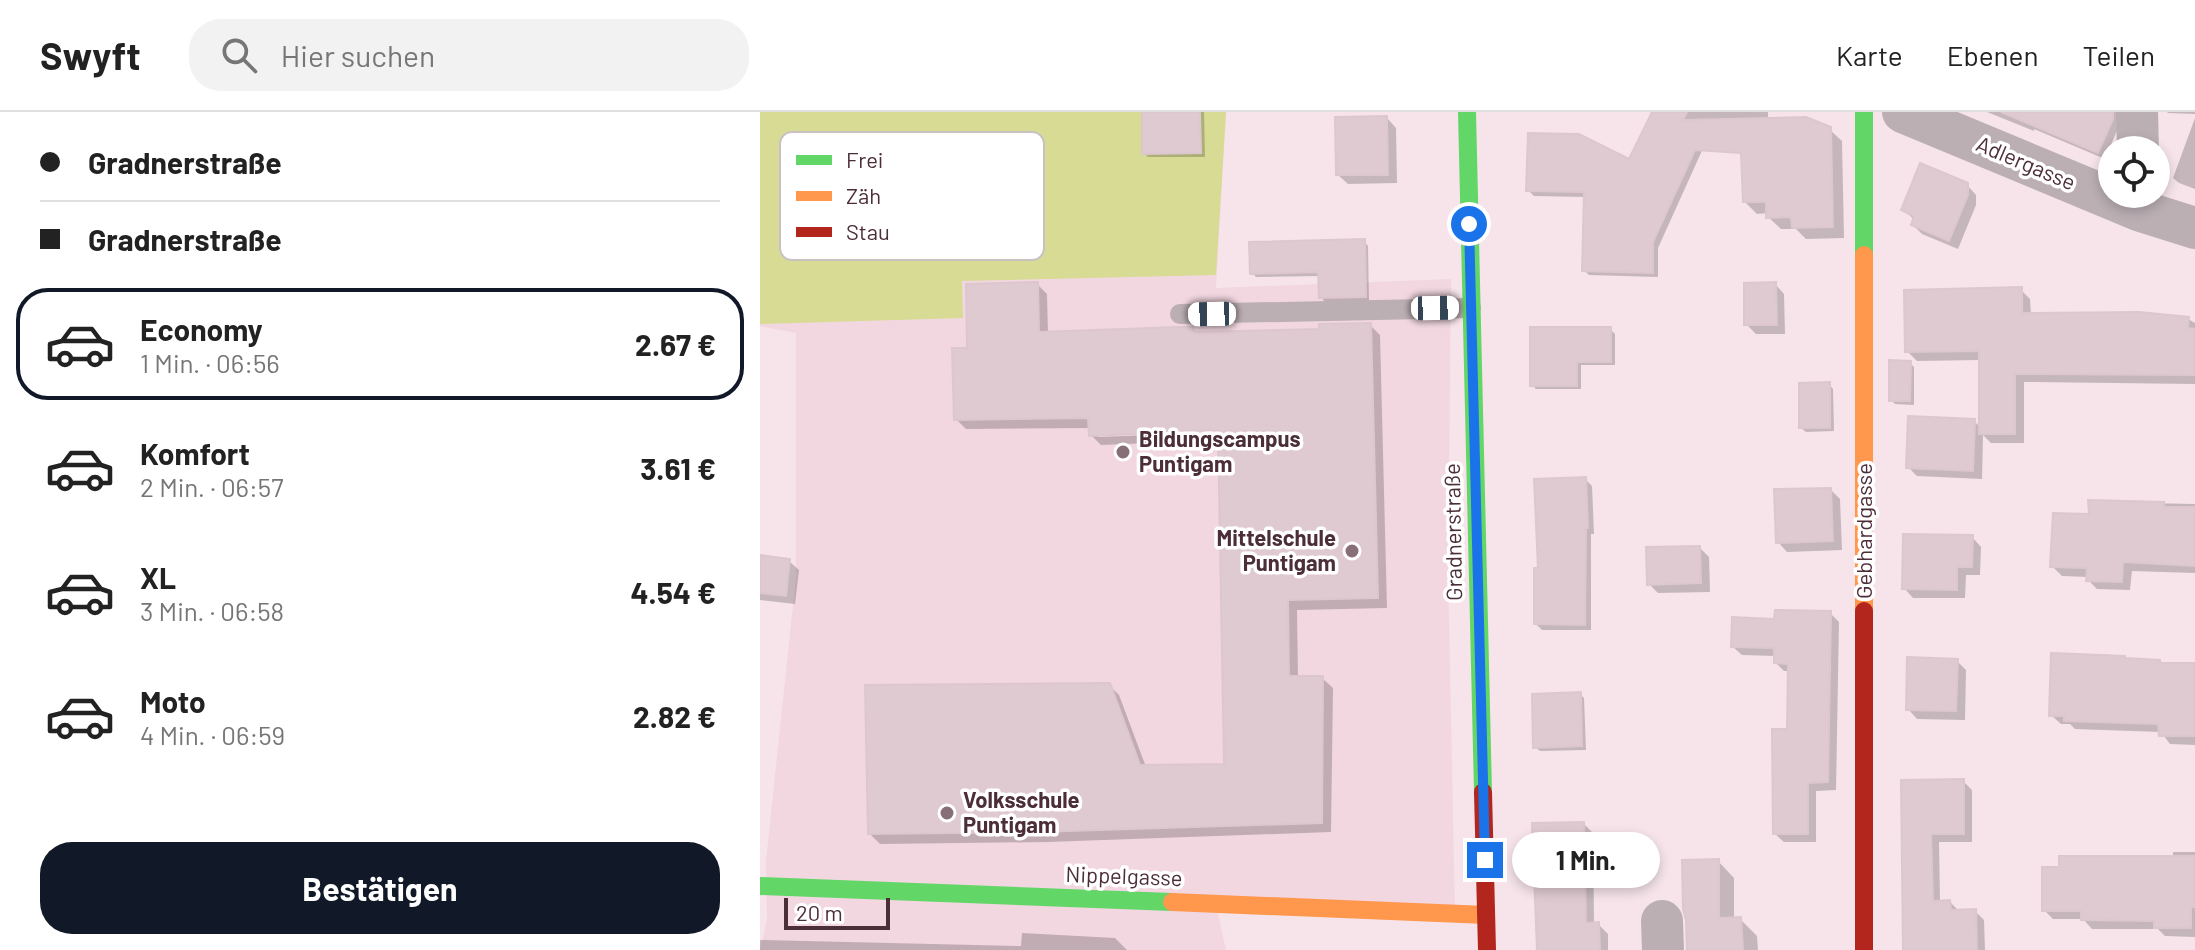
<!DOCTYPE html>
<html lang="de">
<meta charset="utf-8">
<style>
body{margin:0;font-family:Barlow,sans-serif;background:#f2f2f2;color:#222;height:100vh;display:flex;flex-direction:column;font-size:30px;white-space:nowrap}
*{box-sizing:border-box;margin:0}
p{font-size:26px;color:#767676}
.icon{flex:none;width:44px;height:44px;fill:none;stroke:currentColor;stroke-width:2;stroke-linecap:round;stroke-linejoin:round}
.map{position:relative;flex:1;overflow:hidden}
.side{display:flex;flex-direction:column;background:#fff;width:760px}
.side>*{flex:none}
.hud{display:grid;align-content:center;height:176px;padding:0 40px;background:#fff}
.fabs{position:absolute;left:1338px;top:24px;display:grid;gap:16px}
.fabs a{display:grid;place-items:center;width:72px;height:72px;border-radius:50%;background:#fff;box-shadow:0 4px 12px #0003;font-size:40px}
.scale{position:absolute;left:24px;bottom:20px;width:106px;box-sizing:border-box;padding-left:8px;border:4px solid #4c2e38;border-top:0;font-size:22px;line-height:28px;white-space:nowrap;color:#4c2e38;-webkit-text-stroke:6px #fff;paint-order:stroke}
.end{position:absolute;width:36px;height:36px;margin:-18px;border:10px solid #1a73e8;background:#fff;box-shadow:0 0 0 4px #fff}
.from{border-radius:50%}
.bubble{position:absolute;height:56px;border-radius:28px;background:#fff;box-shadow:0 4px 12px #0003;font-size:26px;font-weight:700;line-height:56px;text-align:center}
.car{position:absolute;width:24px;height:48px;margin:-24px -12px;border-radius:10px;box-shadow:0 0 6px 2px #0007;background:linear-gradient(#fff 24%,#345 0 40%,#fff 0 76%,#345 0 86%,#fff 0)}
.hud b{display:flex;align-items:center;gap:28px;height:76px;font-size:30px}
.hud b+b{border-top:2px solid #e0e0e0}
.hud i{width:20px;height:20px;background:#222}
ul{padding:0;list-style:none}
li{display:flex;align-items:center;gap:24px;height:112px;margin:0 16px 12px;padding:0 24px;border:4px solid transparent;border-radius:32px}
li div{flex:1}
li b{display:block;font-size:30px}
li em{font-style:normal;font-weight:700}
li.on{border-color:#111827}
li>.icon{width:72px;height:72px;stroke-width:1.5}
.primary-button{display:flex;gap:16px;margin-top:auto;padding:16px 40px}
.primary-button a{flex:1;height:92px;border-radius:32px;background:#111827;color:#fff;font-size:32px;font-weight:700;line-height:92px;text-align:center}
header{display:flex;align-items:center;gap:48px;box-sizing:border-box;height:112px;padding:0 40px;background:#fff;border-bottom:2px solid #e0e0e0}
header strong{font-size:38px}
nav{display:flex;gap:44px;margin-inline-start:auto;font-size:28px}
.search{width:560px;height:72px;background:#f2f2f2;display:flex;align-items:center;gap:20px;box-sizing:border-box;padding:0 28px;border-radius:32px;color:#767676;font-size:30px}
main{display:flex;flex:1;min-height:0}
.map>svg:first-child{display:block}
.built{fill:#f2d7e0}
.green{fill:#d8db94}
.shadow{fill:#0003;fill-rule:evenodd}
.building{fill:#dfcad2;stroke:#ddc7ce;stroke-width:2}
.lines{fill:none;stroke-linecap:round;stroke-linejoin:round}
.lane{stroke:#bbafb4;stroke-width:20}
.street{stroke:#bbafb4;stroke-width:42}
.fast{stroke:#63d668;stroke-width:18}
.slow{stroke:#ff974d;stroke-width:18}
.jam{stroke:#b3261e;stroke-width:18}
.route{stroke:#1a73e8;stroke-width:10}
.poi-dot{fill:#886e76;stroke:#fff;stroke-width:3}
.labels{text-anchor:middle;stroke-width:7;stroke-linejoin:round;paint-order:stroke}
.street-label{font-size:22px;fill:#4c2e38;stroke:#fff}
.poi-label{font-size:22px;font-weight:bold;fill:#4c2e38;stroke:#fff;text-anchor:start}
.key{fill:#fff;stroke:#c9c0c3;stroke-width:2}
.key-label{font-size:22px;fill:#4c2e38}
</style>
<header>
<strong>Swyft</strong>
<div class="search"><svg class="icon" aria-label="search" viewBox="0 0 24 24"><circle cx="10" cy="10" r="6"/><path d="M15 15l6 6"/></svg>Hier suchen</div>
<nav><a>Karte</a><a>Ebenen</a><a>Teilen</a></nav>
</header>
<main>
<section class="side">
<div class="hud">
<b><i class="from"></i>Gradnerstraße</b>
<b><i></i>Gradnerstraße</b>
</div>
<ul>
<li class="on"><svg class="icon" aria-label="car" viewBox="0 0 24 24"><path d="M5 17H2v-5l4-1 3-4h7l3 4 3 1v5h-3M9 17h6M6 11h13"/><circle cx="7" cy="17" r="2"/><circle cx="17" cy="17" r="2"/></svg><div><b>Economy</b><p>1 Min. · 06:56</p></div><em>2.67 €</em></li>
<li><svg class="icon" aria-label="car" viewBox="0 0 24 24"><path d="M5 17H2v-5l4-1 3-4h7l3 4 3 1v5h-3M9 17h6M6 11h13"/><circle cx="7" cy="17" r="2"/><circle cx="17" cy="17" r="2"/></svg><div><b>Komfort</b><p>2 Min. · 06:57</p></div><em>3.61 €</em></li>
<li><svg class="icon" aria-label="car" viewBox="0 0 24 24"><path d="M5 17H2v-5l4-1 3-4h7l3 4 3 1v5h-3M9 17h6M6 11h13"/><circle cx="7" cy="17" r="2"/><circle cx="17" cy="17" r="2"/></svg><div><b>XL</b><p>3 Min. · 06:58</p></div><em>4.54 €</em></li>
<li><svg class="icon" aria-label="car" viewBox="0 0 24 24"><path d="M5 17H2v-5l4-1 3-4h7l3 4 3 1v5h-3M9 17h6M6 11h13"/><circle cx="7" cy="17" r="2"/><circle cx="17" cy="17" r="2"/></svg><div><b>Moto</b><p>4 Min. · 06:59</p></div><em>2.82 €</em></li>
</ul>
<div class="primary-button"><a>Bestätigen</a></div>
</section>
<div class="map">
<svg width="1435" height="838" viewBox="0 0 1435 838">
<rect width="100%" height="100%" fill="#f6e4ea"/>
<!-- built -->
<path class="built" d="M0,0H466L456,176L691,167L688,459L695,801L456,793L466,838H0L7,808L6,749L36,465V221L0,214Z"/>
<!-- green -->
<path class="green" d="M0,0H466L456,163L202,169L203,206L0,212Z"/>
<!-- shadow -->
<path class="shadow" d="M384,0H444L445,45H388L384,41Z
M900,0H1008V8L1069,17L1082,29L1084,126L1046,127L1036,117H1021L1008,105V101L997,102L985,90L983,45L978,40Z
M1227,0H1361L1359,14L1345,47L1274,17V19Z
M1407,0H1435V2L1408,1Z
M627,6L636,16L637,71L588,72L578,63Z
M1435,6V77L1419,71L1413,66Z
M945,32L898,136V165L829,163L824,158L826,85L774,84L768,78L870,49Z
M1207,73L1216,83V93L1198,137L1162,122L1153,113L1155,108L1143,98Z
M604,129L608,134L609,189L565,190L561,185L560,164L496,165L492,161Z
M277,172L287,182L288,222L433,217L438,222L562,219L610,213L620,223L627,496L537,498L538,566H562L573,576L571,720L288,730L120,732L110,722L349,573L359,583L386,655L466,654L461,328L341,333L331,323V316L206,317L196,307L209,238ZM468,316V320L338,325V321Z
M1015,172L1024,182L1025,222H996L986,212Z
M1261,178L1270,187L1271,203L1428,207L1435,211V272L1264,270V331H1231L1223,323L1222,367L1157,364L1148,355L1214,309L1221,316V248L1157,249L1147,239Z
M850,217L855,222V253H821V277H776L772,273Z
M1150,251L1154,255V293L1135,292L1131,288Z
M1069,272L1073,277L1074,319L1046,320L1041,316Z
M825,367L832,374L834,422H831V518H782L776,512L780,458Z
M1071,378L1080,387L1082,438L1027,440L1018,430Z
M1331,390L1435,392V461L1372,459L1370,478L1337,477L1328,468V465L1302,464L1292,454L1331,404Z
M1212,425L1221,435L1220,463H1206L1205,486H1153L1144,476Z
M940,436L949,445L950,480L898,481L889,472Z
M0,445L29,449L39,458L35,492L0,488Z
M1070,501L1079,510L1076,678L1056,679V730H1024L1015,722L1029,619L1030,559H1024L1016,551V544L982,543L973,535L1016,509Z
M1197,549L1206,558L1205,608L1157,607L1148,597Z
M1400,550L1403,553H1435V633L1410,632L1401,620L1315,617L1310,612H1301L1291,603Z
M820,582L824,586L826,638L780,639L775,635Z
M1203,669L1212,678V730H1179L1180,790H1190L1200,800L1215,799L1224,808L1225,838H1145L1143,670Z
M824,712L833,721L834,812H838L848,822V838H778Z
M1413,740H1435V825L1405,824L1398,817H1332L1323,807H1293L1284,798L1413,747Z
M958,749L974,766V808L980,807L997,824L998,838H929Z
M262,821L355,826L367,838H0V828L261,834Z"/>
<!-- building -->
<path class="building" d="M382,0H440L441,41L382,42Z
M892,0H927L923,8L1046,5L1071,15L1073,115L1032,116L1031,105L1006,106V90H983L981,41L935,38L893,130V161L822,159L824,80L766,79L768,21L819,22L869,47Z
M1241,0H1353V7L1338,41Z
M627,4L628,63H576L575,5Z
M1160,51L1208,71V83L1189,129L1151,113L1154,104L1141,98Z
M605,127L606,185L559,186L558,160L490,162L489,130Z
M278,170L279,220L418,215H433L434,220L559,217V212L611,211L618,486L528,488L529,564H563L562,711L277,720L108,722L105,573L350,571L380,653L464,652L458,318L329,324L328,306L194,308L192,236H207L206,172Z
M1016,170L1017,213H984V171Z
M1262,175V201L1379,200L1429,205L1428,216L1435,217V263L1255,262V322H1219V239L1145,240L1144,178Z
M770,215H851V250H817V274H770Z
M1129,248L1151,249L1150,289H1129Z
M1070,270V316H1039V271Z
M1148,304L1215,307L1213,359L1146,356Z
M826,365L828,416H826L825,513L774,512V456H778L774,367Z
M1071,376L1073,429L1016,431L1014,377Z
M1328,388L1404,390V395H1435V454L1363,450L1362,470L1326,469L1327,456L1290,455L1293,401L1329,402Z
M1143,422L1213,423L1212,455H1197V478L1142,477Z
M940,434L941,471L887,473L886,435Z
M0,443L30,447L26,484L0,481Z
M1015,498L1071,499L1068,670L1048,671V722H1013L1012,617H1027L1028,552L1014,551V536L971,535L972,505L1014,507Z
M1291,541L1365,544V546L1400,548V551H1435V624H1399L1398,612L1304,609V604H1289Z
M1147,545L1198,547L1196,599L1146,598Z
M821,580L822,634L773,636L772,582Z
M1204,667V722H1171L1173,789L1190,788L1191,798L1216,797L1217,838H1143L1141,668Z
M824,710L826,811L839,810L840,838H777L772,711Z
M1299,744H1435V795H1431V816H1394V809L1321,808V799H1282V755H1299Z
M959,747V806L981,805L983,838H927L926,808L923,797L922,748Z"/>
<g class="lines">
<!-- lane -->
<path class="lane" d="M420,202L711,196"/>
<!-- street -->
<path class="street" d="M1143,0L1381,99L1435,116
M1377,0L1378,38
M902,809L903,838"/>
<!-- fast -->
<path class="fast" d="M707,0L723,680
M1104,0V143
M0,774L412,790"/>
<!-- slow -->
<path class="slow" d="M1104,143V499
M412,790L726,803"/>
<!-- jam -->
<path class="jam" d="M1104,499V838
M723,680L727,838"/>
</g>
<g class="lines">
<!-- route -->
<path class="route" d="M709,112L725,748"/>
</g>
<!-- markers -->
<g class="poi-dot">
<circle cx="363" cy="340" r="8"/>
<circle cx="592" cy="439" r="8"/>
<circle cx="187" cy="701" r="8"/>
</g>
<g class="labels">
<!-- street labels -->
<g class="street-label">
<text transform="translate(1266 51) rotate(23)" y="8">Adlergasse</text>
<text transform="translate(1104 419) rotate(-90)" y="8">Gebhardgasse</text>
<text transform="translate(693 420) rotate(-91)" y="8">Gradnerstraße</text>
<text transform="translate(364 764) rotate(2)" y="8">Nippelgasse</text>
</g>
<!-- poi labels -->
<g class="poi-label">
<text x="379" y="335">Bildungscampus<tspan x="379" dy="25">Puntigam</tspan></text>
<text x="576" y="434" text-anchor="end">Mittelschule<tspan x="576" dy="25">Puntigam</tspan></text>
<text x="203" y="696">Volksschule<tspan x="203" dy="25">Puntigam</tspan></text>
</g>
</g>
<!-- legend -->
<rect x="20" y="20" width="264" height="128" rx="12" class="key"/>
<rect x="36" y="43" width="36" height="10" fill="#63d668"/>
<rect x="36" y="79" width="36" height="10" fill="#ff974d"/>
<rect x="36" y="115" width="36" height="10" fill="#b3261e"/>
<g class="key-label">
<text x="86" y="56">Frei</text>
<text x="86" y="92">Zäh</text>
<text x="86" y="128">Stau</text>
</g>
</svg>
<div class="fabs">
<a><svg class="icon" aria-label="locate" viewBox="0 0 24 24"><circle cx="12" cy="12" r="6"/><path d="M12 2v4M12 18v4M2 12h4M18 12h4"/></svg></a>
</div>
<div class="scale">20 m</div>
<i class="end from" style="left:709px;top:112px"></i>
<i class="end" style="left:725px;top:748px"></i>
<div class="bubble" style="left:752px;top:720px;width:148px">1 Min.</div>
<i class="car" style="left:675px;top:196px;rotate:89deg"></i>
<i class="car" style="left:452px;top:202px;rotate:269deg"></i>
</div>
</main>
